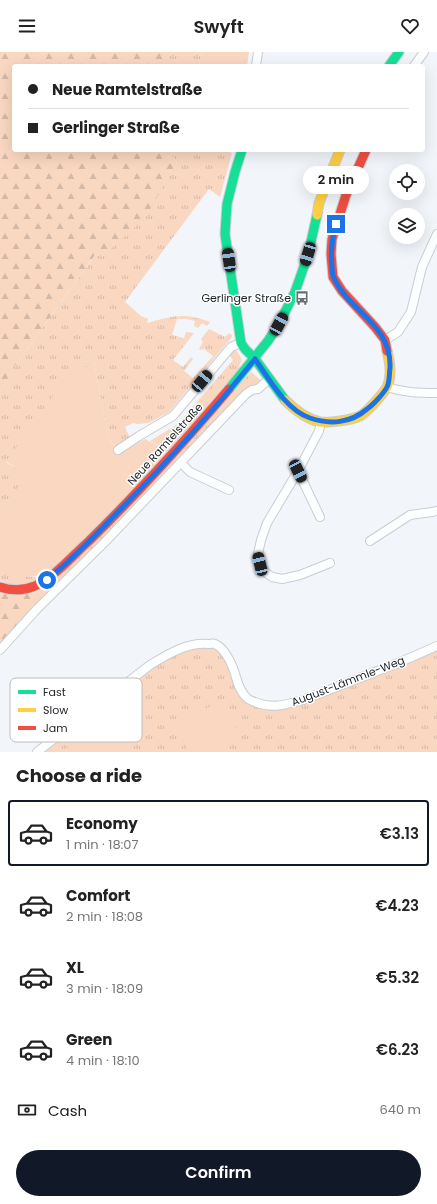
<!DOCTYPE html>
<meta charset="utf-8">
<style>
body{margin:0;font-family:Poppins,sans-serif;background:#f6f6f6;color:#222;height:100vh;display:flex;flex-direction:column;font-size:15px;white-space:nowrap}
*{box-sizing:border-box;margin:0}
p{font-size:13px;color:#767676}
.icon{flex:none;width:22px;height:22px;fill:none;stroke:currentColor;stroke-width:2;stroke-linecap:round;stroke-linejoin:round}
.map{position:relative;height:700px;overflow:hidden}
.panel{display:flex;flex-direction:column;background:#fff;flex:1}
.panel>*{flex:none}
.hud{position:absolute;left:12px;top:12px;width:413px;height:88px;border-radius:4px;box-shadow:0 4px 16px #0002;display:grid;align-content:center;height:88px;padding:0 16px;background:#fff}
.buttons{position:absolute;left:389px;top:112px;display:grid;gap:8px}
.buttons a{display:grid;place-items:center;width:36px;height:36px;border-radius:50%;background:#fff;box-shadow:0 4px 16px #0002;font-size:20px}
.end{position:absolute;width:18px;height:18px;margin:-9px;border:5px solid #1a73e8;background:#fff;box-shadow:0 0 0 2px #fff}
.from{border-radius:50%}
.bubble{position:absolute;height:28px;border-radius:14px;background:#fff;box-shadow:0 4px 16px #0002;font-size:13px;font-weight:600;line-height:28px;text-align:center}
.car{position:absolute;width:12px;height:24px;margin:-12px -6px;border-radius:5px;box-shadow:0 0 3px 1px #0007;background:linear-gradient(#222 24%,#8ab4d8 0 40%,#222 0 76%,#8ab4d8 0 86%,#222 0)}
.hud b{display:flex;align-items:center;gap:14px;height:38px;font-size:15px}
.hud b+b{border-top:1px solid #e0e0e0}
.hud i{width:10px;height:10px;background:#222}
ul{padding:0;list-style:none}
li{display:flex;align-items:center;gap:12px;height:66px;margin:0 8px 6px;padding:0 8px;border:2px solid transparent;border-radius:4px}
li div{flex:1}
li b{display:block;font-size:15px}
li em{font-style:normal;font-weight:600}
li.current{border-color:#111827}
li>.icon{width:36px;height:36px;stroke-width:1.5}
h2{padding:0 16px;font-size:18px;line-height:48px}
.pay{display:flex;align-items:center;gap:10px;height:44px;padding:0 16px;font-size:15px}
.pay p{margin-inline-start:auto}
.action{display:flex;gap:8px;margin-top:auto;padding:8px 16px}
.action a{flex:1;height:46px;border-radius:24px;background:#111827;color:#fff;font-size:16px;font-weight:600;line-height:46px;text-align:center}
header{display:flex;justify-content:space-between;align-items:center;height:52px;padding:0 16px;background:#fff;font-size:18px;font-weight:600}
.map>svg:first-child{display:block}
.grass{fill:url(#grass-tufts)}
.forest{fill:url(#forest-firs)}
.garden{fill:#f9d7c1}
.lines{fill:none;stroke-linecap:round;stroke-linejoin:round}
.street-casing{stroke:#cacdd2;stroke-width:10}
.fast-casing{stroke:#cacdd2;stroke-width:11}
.slow-casing{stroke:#cacdd2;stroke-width:11}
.jam-casing{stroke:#cacdd2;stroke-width:11}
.street{stroke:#fdfefe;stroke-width:8}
.fast{stroke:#16e098;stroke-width:9}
.slow{stroke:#ffcf43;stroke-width:9}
.jam{stroke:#f24e42;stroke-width:9}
.route{stroke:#1a73e8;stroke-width:5}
.labels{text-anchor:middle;stroke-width:3;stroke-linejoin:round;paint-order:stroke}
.poi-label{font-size:11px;fill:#22262b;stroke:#fff;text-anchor:end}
.street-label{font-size:11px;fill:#22262b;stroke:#fff}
.key{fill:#fff;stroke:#bdbebf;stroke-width:1}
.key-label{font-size:11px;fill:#22262b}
</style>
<header><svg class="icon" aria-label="menu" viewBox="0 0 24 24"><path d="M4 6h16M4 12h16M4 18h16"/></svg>Swyft<svg class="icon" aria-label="heart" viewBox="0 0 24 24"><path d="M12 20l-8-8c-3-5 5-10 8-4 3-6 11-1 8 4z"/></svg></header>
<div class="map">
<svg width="437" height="700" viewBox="0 0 437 700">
<defs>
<pattern id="grass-tufts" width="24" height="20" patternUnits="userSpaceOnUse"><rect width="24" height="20" fill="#f9d7c1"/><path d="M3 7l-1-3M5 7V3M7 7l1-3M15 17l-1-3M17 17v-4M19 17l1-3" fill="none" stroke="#d5b8a6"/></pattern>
<pattern id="forest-firs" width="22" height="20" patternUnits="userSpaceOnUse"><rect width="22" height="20" fill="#f9d7c1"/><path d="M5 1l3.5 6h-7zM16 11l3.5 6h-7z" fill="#d5b8a6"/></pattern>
</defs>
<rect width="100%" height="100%" fill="#f2f5fa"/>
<!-- grass -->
<path class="grass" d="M164,0H201L199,14H164Z
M169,98H223L232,101L220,145L209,137L125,250L141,264L148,267L147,271C173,264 183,260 210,270L207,274L202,271L198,276L194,274L195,269L186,267H177L172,283L184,286L186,280L194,281L173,308L183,315L191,305L193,307L184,319L193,326L213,304L204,297L200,298L199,297L203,290L201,287L209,277L225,285L229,281L232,283V285L169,360L149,371L137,372L133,371L125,375L130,386L116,395L108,386L94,310L6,410L27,424L0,460V341L12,318L99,198L102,204L177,111Z
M233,299H237L242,308L239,314L240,316L170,400L150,389L179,371L233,308L229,303Z
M251,320L262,329L50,540L46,534Z
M0,520L22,524L37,525L39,527C25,533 15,536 0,528Z
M215,592L226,601L248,647L288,653L437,594V700H37L168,602Z"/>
<!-- forest -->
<path class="forest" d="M0,0H165V14H14V98H169L177,111L145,166L102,205L99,199L95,203L12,318L0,341Z
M46,534L50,540L0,594V540L31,542L38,539Z"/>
<!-- garden -->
<path class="garden" d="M201,0H249L247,14H199Z
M94,310L108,386L120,401L145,387L170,400L135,438L49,521C30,527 19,524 0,520V460L26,424L6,409L63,330Z
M225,649L240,686L204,700H188L175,668Z
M116,666L136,700H60Z"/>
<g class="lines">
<defs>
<path id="street" d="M256,14L258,0
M414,14L424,0
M385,288L398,280L411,260L422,215L437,182
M387,335C405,341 419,341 437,341
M321,370L319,379L298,419L267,471L261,488L258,502L260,512L265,520L272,525L282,527L300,523L330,511
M118,398L139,384L173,364L231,295L241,291
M181,411L190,420L229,438
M298,419L320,465
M370,489L410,463L432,460L437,459
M0,598L37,557L104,491L246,342L252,338L258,337L269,327
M37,700L150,613C168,602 187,590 209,592C211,592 213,591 215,592C223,595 230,608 233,616C237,626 238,638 247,646C249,648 252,649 255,650C272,657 285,653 303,648L398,611L437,594"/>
<path id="fast" d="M389,14L399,0
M242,98L235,120L227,152L225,182L241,291L245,297L255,307L285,348
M229,337L268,289L279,272L295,240L308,203L317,163"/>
<path id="slow" d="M317,163L319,151L340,98
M285,348C295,358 306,367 320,370C329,371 352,368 360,364C366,361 383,342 387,335C392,324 390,310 387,299"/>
<path id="jam" d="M366,98L346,143L332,187L331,202L333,225L342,239L375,275L385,288L387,299
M0,535C12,539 23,539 35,534C56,524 72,504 89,489C139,440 184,390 229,337"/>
</defs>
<!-- street casing -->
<use href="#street" class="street-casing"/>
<!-- fast casing -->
<use href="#fast" class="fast-casing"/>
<!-- slow casing -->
<use href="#slow" class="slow-casing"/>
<!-- jam casing -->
<use href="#jam" class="jam-casing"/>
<!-- street -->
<use href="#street" class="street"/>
<!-- fast -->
<use href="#fast" class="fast"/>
<!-- slow -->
<use href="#slow" class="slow"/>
<!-- jam -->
<use href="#jam" class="jam"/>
</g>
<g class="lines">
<!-- route -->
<path class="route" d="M47,528C70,509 92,487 113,465C163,415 211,362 255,307C269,327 286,358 310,366C330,373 351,371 367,357C373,353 384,341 387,335C390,329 389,322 390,316C392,272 349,260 334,226C332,222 332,218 332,214C330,199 332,187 336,172"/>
</g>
<!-- icons -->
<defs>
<symbol id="bus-bare" viewBox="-9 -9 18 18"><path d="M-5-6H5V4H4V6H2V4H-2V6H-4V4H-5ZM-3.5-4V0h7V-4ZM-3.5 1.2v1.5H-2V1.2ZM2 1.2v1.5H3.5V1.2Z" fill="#6b6e73" stroke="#fff" stroke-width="2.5" paint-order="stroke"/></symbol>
</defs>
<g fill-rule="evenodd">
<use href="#bus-bare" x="292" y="236" width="20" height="20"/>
</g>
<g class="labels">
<!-- poi labels -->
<g class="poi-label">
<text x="291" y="250">Gerlinger Straße</text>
</g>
<!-- street labels -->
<g class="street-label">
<text transform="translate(165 392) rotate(-48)" y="4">Neue Ramtelstraße</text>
<text transform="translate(348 629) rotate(-21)" y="4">August-Lämmle-Weg</text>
</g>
</g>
<!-- legend -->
<rect x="10" y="626" width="132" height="64" rx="6" class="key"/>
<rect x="18" y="638" width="18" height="4" fill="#16e098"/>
<rect x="18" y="656" width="18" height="4" fill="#ffcf43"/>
<rect x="18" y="674" width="18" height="4" fill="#f24e42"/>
<g class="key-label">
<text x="43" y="644">Fast</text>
<text x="43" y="662">Slow</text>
<text x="43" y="680">Jam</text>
</g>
</svg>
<div class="buttons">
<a><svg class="icon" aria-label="locate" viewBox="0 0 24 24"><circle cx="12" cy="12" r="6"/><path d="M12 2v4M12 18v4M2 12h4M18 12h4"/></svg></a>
<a><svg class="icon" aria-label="layers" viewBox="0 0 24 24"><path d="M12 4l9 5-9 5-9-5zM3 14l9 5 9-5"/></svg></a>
</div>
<i class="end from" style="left:47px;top:528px"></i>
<i class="end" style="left:336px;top:172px"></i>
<div class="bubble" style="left:303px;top:114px;width:66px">2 min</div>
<i class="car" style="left:308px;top:202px;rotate:197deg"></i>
<i class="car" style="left:229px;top:208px;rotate:352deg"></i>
<i class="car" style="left:279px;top:272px;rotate:28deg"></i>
<i class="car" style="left:202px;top:329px;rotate:40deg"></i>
<i class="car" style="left:298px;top:419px;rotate:154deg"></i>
<i class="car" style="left:260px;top:512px;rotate:347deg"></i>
<div class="hud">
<b><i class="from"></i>Neue Ramtelstraße</b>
<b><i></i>Gerlinger Straße</b>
</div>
</div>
<section class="panel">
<h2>Choose a ride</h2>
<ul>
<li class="current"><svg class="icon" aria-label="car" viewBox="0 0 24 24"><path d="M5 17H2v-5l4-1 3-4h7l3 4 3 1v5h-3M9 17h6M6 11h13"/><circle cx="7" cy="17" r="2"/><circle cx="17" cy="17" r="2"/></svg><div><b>Economy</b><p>1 min · 18:07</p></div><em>€3.13</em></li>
<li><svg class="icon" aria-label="car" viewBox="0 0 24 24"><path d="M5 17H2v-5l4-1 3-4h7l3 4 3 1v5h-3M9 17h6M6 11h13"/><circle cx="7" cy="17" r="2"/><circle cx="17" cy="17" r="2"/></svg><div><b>Comfort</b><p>2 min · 18:08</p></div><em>€4.23</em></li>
<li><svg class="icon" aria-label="car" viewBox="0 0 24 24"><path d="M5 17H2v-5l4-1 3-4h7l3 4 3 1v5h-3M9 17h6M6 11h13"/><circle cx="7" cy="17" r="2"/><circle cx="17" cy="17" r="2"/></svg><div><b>XL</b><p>3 min · 18:09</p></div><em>€5.32</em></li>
<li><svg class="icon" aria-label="car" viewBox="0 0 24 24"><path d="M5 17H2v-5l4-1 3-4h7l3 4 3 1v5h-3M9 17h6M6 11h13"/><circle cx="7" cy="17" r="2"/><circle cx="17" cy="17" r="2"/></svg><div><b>Green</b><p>4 min · 18:10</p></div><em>€6.23</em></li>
</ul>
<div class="pay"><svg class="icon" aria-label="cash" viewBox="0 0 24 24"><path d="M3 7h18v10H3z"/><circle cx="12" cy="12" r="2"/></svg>Cash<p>640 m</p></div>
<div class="action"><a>Confirm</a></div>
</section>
